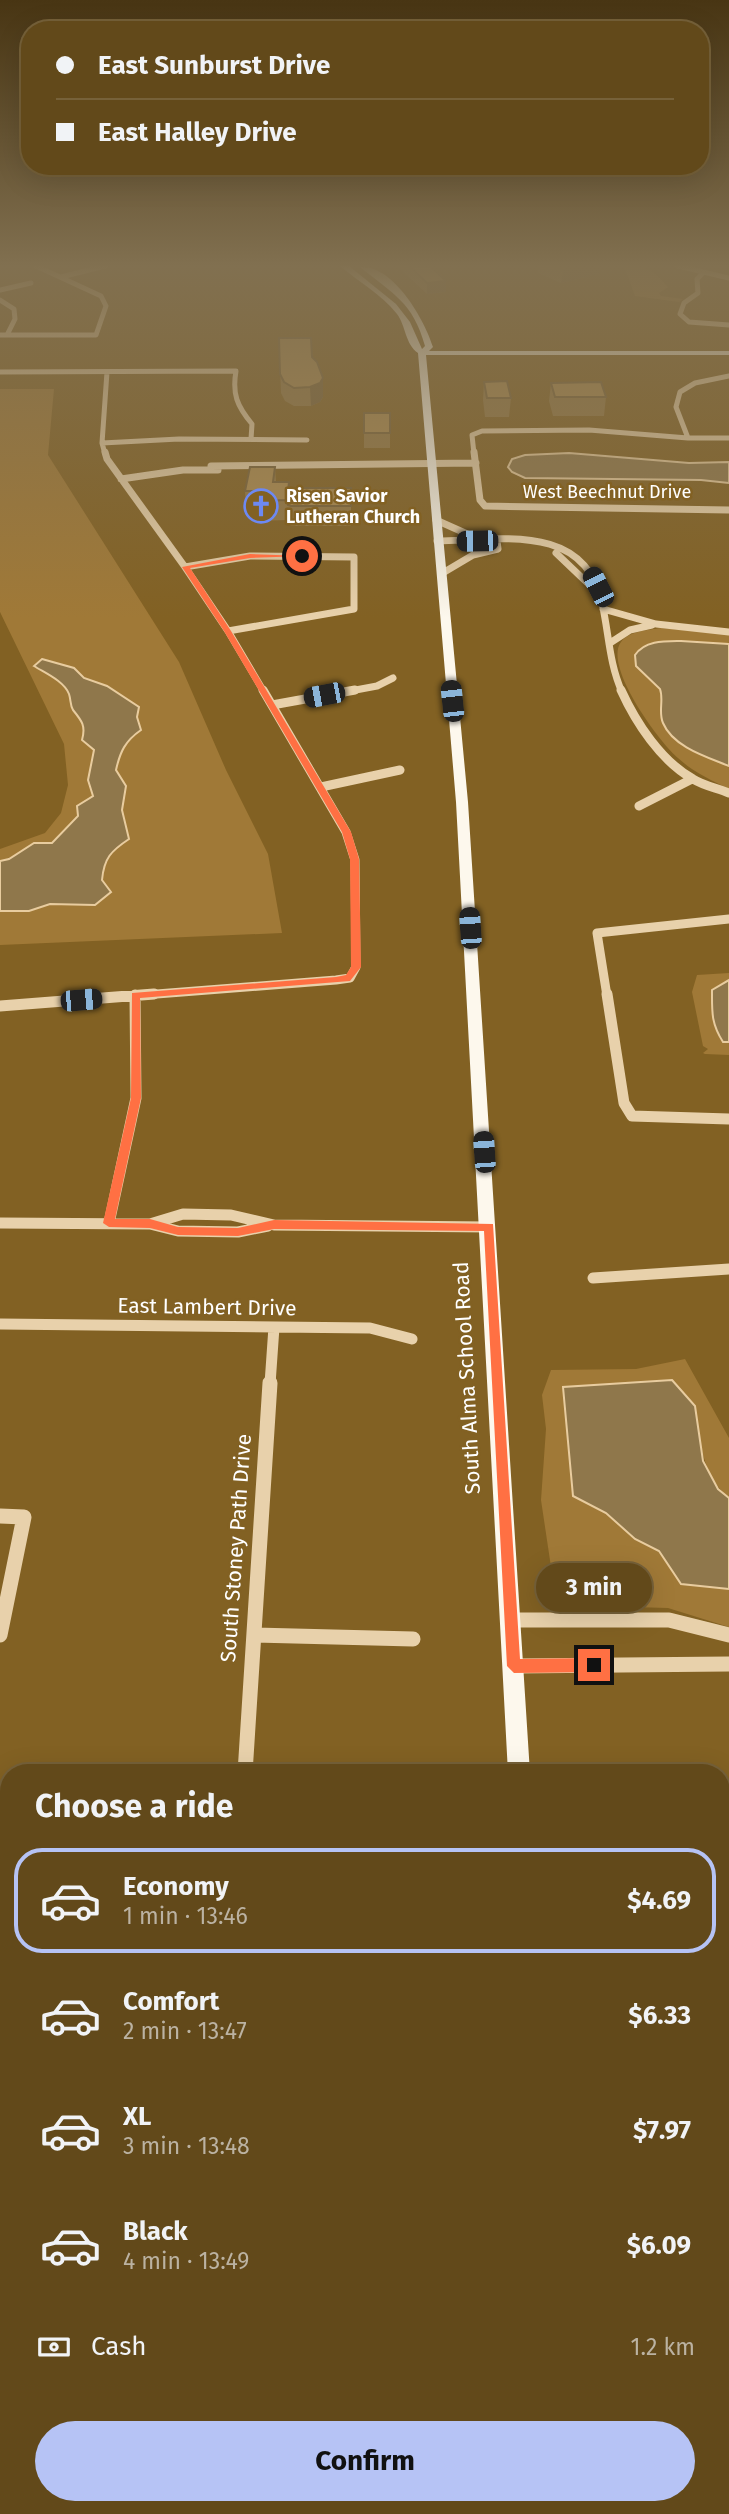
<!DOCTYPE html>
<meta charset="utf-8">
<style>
body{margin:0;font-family:"Fira Sans",sans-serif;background:#6b5327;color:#f1f3f6;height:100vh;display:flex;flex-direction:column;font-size:26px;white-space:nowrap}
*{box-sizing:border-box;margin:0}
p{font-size:23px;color:#bbb2a2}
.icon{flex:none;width:38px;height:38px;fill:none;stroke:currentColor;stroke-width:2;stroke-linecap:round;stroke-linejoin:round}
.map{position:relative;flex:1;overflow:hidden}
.side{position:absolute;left:0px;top:1764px;width:730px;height:751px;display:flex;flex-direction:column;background:#62491a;border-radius:28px 28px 0 0;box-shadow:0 7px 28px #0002,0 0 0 2px #766139}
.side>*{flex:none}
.banner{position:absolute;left:21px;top:21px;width:688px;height:154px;border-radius:28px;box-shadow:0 7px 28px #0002,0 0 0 2px #766139;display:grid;align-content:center;height:154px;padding:0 35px;background:#62491a}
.end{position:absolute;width:32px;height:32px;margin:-16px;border:9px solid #ff7043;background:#111;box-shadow:0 0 0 4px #111}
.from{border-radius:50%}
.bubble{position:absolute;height:49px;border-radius:24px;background:#62491a;box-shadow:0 7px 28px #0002,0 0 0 2px #766139;font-size:23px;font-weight:700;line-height:49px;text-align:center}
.car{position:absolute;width:21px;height:42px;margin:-21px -10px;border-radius:9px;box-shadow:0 0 5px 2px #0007;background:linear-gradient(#222 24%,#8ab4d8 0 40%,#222 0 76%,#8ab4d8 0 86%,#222 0)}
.banner b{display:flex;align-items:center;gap:24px;height:66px;font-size:26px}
.banner b+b{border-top:2px solid #766139}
.banner i{width:18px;height:18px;background:#f1f3f6}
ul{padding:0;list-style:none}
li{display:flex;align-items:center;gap:21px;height:105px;margin:0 14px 10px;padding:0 21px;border:4px solid transparent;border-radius:28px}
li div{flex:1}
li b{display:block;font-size:26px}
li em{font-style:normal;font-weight:700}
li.on{border-color:#b6c3f5}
li>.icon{width:63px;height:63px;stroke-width:1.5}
h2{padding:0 35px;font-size:32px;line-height:84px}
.pay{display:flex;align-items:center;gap:18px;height:77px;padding:0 35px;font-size:26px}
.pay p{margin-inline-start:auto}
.button{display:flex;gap:14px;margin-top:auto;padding:14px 35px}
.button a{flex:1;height:80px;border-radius:42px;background:#b6c3f5;color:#111;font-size:28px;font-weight:700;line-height:80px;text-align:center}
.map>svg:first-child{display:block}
.green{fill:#a07937}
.water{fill:#8f774b;stroke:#e8cc9f;stroke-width:2}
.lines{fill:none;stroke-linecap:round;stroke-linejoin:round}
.minor-far5{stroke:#e8d1ab;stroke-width:5}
.minor-far4{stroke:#e8d1ab;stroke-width:7}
.minor-far3{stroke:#e8d1ab;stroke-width:9}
.minor-far2{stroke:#e8d1ab;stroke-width:11}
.minor-far1{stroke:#e8d1ab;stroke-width:15}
.minor{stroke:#e8d1ab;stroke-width:19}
.major{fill:#fdf8ed;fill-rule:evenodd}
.wall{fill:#947845}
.shaded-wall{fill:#786138}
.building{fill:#ac8b50;stroke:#786138;stroke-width:2}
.route{fill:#ff7043}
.labels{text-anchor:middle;stroke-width:5;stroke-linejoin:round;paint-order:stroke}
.far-street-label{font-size:18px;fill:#fff;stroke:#826123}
.far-poi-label{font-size:18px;font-weight:bold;fill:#fff;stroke:#826123;text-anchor:start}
.street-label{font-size:21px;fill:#fff;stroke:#826123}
</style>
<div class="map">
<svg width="729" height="2514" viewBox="0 0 729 2514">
<rect width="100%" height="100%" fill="#826123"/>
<!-- green -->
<path class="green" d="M624,266C648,266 654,271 668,287L659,293L661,296L683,299L679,302L635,296Z
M0,389H54L48,455L179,662L226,770L268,854L282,933L0,945V849L45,833L61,813L68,785L64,744L0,612Z
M661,628L729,634V789C711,780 693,772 678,758C659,742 603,666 621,642C629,631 648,630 661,628Z
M729,973V980L712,990L723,1041L729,1042V1055L705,1054L703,1053L708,1049L703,1046L692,992L697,975Z
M685,1359L729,1438V1498C701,1474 700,1440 695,1406L573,1496L606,1513L635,1539L659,1551L681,1584L729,1589V1627L668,1608L562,1605L554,1587L541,1500L546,1429L542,1395L551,1370L636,1369Z"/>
<!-- water -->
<path class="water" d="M569,453L689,463L729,462V483L701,480L525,478L512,472L508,467L512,459L525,455Z
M681,641L729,644V766C707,757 673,747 663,723C658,712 664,700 660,689L636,666L635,655C645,640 665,641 681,641Z
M42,659L74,668L84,678L107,686L139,707L137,717L141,730C125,741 120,752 116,770L126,786L122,810L129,839C111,851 104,858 102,880L111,892L95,905L50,904L29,911H0V861L9,859L34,843H52L78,816L77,806L93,796L88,780L94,750L82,740C86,726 82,721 73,710C70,705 71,700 69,694C64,681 45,673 34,666Z
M729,980V1042H723C711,1023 712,1012 712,990Z
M672,1380L695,1406L703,1461L718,1489L729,1498V1589L681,1584L659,1551L635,1539L606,1513L573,1496L563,1387Z"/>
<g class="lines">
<!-- minor-far5 -->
<path class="minor-far5" d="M678,266L729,278
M702,274L697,279L698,293L684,303L680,314L689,322L729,325
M61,277L105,266
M0,290L31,283
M0,300L14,309L15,319L7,335
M0,335H96L106,306L101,296L36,266
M0,372L236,371C232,394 237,406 252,424L251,439
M688,438L676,407L680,392L695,383L729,376
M102,443L179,439L307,440
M105,454L102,443L107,372
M474,454L472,435L482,431L589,430L688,438H729"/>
<!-- minor-far4 -->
<path class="minor-far4" d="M105,452L107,459L185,567L228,631L264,692
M474,452L480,500L485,506L729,510
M211,466L476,463
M121,479L183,470H218
M436,520L474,537L497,541L498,549L473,555L441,574
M437,541C500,540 585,522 602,603C609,634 609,663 622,692
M556,553L598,593
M185,567L250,556L354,557V609L228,631
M603,609L656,624L729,632
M610,643L630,630L652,625
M345,692L377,686L393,678"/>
<!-- minor-far3 -->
<path class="minor-far3" d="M621,690C636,723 661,761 693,779C704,786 717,788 729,793
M272,705L355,690
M321,787L400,770
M639,806L692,779
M131,996L336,980L350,978L356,967L355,860L346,832L263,690
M607,996L597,933L729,919"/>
<!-- minor-far2 -->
<path class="minor-far2" d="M607,994L624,1103L632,1116L729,1119
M0,1006L154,994
M0,1223L150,1224L178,1231L238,1232L268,1226
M109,1223L136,1098L135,995
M150,1224L183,1214L231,1215L274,1225L489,1227
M593,1278L729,1269
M0,1324L370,1328L412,1339
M270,1384L274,1327"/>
<!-- minor-far1 -->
<path class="minor-far1" d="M0,1516L24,1517L0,1635
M511,1620H669L729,1635
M255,1635L413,1639
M514,1666L729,1664
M245,1773L270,1383"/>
<!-- minor -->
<path class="minor" d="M0,1950H9
M192,2506V2514"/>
<!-- major -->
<path class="major" d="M340,266H349L354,270L396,304L410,322L422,349L425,346C413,302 393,294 360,267C393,264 425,320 433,347L429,351H729V355H426L468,802L530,1773H508L456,802L418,353C405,344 406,326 397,314C381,294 359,282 340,266Z
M544,2506H574L575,2514H545Z"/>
</g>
<!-- wall -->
<path class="wall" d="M397,266H430L446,281V292L427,294Z
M538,266H600L599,274L561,283L538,273Z
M279,338L312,357L323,397L320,402L311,406H294L285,401L281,393Z
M484,382L511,398L509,417H485L483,400Z
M551,383L606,397L604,416H553L549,401Z
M364,413L390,433V448H364Z
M275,467L276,482L289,489L351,488V526H292L289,525L288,518V520L253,521L252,511H246L245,491Z"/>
<!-- shaded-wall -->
<path class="shaded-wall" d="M577,266H600L599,274L561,283L563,270Z
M446,281V292L427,294V283Z
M323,378V397L320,402L311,406L310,387Z"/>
<!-- building -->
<path class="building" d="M409,266H430L446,281L427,283Z
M555,266H577L563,270Z
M279,338H311L312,357L317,362L323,378L320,383L310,387L294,388L284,382L280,374Z
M507,381L511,398H487L484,382Z
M601,382L606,397H555L551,383Z
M364,413H390V433H364Z
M250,467H275L273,482H289L287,500L252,501L263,491H245Z
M289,488H351V506H291L288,505Z"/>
<!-- sky -->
<linearGradient id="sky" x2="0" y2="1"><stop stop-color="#483513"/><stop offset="0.43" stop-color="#817050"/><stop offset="1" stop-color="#817050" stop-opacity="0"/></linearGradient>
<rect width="729" height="618" fill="url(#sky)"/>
<!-- route -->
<path class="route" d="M250,554L305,556L250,558L190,568L231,631L351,832L359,859L361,967L350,981L140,998L141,1098L115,1219H150L178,1227L238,1228L274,1220L493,1224L520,1659L594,1658L602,1665L594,1672L514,1673L507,1666L484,1231L274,1229L238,1236L178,1235L150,1228L109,1227L103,1223L131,1098L132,993L336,977L346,975L351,967L350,859L342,832L224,631L182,567Z"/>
<!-- icons -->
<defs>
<symbol id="church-ring" viewBox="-11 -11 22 22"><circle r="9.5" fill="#826123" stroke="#6d89f3" stroke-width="1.5"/><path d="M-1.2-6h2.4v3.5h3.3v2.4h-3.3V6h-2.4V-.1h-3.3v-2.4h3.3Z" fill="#6d89f3"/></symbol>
</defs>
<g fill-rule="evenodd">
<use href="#church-ring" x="242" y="487" width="38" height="38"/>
</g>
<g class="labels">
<!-- far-street labels -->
<g class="far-street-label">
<text x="607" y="498">West Beechnut Drive</text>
</g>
<!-- far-poi labels -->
<g class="far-poi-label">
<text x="286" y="502">Risen Savior<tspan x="286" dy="21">Lutheran Church</tspan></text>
</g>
<!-- street labels -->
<g class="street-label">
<text transform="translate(207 1307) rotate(1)" y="7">East Lambert Drive</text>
<text transform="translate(467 1378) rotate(-93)" y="7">South Alma School Road</text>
<text transform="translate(236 1548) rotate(-86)" y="7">South Stoney Path Drive</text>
</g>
</g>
</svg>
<i class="end from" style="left:302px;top:556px"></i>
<i class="end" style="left:594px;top:1665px"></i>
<div class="bubble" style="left:536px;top:1563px;width:116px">3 min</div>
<i class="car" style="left:477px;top:541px;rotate:269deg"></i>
<i class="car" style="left:598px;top:587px;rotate:333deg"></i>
<i class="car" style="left:324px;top:695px;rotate:259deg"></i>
<i class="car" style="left:452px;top:701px;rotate:354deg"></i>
<i class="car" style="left:470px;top:928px;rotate:356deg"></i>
<i class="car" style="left:81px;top:1000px;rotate:85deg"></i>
<i class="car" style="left:484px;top:1152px;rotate:356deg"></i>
<div class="banner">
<b><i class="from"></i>East Sunburst Drive</b>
<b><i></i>East Halley Drive</b>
</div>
<section class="side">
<h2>Choose a ride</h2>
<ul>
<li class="on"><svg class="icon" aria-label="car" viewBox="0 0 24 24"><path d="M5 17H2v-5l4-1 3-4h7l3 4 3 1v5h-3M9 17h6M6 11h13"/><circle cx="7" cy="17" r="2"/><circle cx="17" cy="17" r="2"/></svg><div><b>Economy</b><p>1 min · 13:46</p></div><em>$4.69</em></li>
<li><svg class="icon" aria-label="car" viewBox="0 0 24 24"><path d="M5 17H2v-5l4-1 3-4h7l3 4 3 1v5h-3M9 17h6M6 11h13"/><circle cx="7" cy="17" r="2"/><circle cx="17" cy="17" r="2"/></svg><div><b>Comfort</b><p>2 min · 13:47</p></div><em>$6.33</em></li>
<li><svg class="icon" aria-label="car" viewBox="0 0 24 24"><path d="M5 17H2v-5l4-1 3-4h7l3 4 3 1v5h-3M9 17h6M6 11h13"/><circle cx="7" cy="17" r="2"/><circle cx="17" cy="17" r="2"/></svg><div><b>XL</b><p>3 min · 13:48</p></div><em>$7.97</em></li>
<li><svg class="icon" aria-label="car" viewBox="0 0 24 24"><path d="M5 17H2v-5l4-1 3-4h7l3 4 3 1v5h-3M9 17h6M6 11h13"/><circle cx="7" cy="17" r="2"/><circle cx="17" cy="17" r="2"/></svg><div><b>Black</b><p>4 min · 13:49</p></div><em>$6.09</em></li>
</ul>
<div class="pay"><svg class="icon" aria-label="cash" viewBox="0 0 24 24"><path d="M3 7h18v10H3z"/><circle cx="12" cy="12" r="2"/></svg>Cash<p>1.2 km</p></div>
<div class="button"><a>Confirm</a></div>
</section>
</div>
